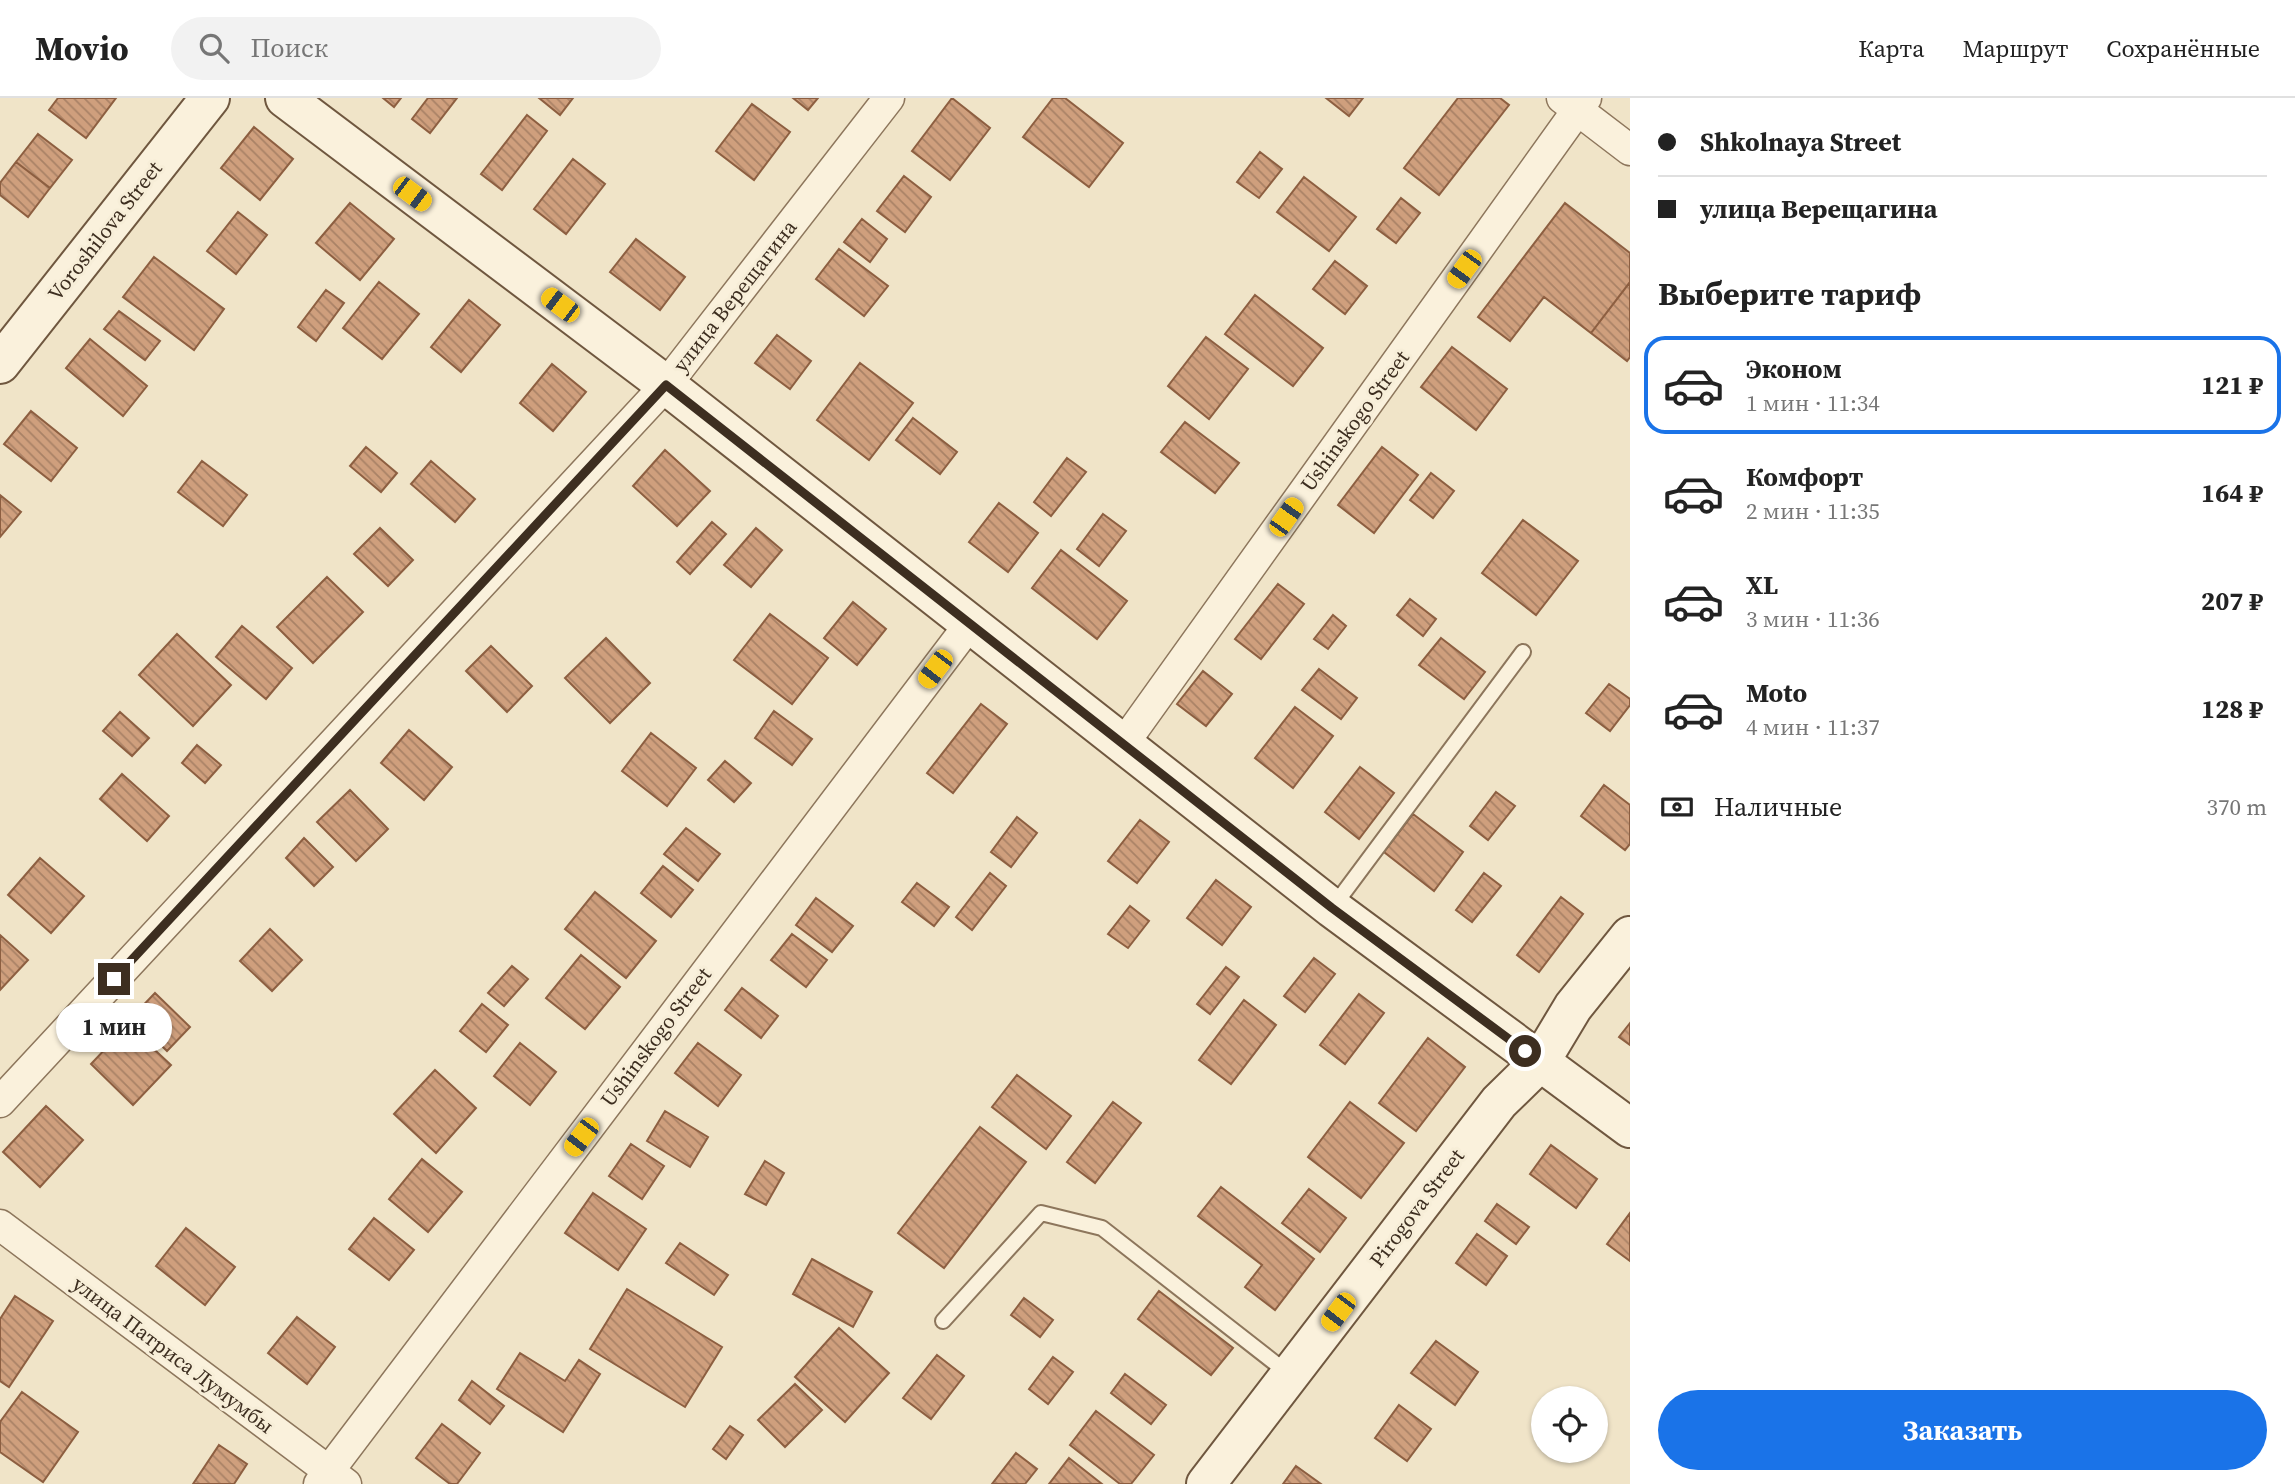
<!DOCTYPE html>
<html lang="ru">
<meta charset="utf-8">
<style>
body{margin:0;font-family:"Source Serif 4",serif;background:#f2f2f2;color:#222;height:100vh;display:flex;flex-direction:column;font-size:26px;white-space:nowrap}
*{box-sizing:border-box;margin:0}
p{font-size:23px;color:#767676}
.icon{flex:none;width:38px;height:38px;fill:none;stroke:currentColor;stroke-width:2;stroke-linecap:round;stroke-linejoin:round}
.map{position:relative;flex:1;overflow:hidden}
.panel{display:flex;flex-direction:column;background:#fff;width:665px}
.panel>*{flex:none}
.top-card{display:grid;align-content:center;height:154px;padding:0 28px;background:#fff}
.controls{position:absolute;left:1531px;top:1288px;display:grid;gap:14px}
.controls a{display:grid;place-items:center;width:77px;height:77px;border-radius:50%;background:#fff;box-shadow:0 2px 5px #0004;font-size:35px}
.end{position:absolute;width:32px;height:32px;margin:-16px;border:9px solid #3d2e20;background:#fff;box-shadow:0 0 0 4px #fff}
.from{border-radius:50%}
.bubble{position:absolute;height:49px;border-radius:24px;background:#fff;box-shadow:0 2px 5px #0004;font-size:23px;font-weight:700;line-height:49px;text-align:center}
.car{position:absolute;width:21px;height:42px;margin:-21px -10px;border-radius:9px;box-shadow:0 0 5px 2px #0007;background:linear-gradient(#f5c518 24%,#345 0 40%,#f5c518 0 76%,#345 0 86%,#f5c518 0)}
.top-card b{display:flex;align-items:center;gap:24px;height:66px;font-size:26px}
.top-card b+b{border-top:2px solid #e0e0e0}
.top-card i{width:18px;height:18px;background:#222}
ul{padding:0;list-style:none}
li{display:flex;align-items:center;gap:21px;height:98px;margin:0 14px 10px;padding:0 14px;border:4px solid transparent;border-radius:21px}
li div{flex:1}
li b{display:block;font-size:26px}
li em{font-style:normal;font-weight:700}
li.active{border-color:#1a73e8}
li>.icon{width:63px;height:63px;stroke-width:1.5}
h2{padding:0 28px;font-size:32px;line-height:84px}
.pay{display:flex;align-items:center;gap:18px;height:77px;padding:0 28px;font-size:26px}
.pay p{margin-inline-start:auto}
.primary-button{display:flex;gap:14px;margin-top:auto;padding:14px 28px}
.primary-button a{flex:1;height:80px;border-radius:42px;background:#1a73e8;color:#fff;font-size:28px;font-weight:700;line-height:80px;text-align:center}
header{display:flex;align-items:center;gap:42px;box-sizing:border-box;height:98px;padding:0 35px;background:#fff;border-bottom:2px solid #e0e0e0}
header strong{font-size:33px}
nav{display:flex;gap:38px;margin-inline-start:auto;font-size:24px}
.search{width:490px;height:63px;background:#f2f2f2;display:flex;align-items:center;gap:18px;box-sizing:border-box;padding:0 24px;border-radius:38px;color:#767676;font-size:26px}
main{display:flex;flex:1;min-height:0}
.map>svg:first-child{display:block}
.building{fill:url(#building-back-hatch);stroke:#8d5f41;stroke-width:2}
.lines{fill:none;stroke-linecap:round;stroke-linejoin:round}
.lane-casing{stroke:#8d765c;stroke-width:18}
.street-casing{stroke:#8d765c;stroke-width:33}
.secondary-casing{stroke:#6f573f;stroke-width:42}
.lane{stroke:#faf1dc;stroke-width:14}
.street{stroke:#faf1dc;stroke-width:30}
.secondary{stroke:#faf1dc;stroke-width:38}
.route{stroke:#3d2e20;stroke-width:9}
.labels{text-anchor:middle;stroke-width:6;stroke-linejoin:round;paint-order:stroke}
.street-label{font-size:21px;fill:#3d2e20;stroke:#f7eed8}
</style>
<header>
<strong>Movio</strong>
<div class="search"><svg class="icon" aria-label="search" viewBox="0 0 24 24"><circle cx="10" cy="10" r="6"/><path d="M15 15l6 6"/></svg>Поиск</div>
<nav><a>Карта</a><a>Маршрут</a><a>Сохранённые</a></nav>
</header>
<main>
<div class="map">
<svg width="1630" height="1386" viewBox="0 0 1630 1386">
<defs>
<pattern id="building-back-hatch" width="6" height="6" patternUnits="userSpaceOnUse" patternTransform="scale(1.75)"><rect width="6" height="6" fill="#cf9f7d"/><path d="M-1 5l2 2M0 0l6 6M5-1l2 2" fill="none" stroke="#a98266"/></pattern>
</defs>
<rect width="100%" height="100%" fill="#f0e4c8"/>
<!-- building -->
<path class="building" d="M58,0H116L86,40L49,12Z
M383,0H401L394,9Z
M428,0H457L430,35L412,21Z
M539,0H573L560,17Z
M793,0H818L808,12Z
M952,0L990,30L950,82L912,53Z
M1053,0H1065L1123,45L1089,89L1023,39Z
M1326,0H1363L1349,18Z
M1458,0H1500L1509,7L1439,97L1404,70Z
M752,6L790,34L754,82L716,53Z
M527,17L547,33L502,92L481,76Z
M254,29L293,61L260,102L221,70Z
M38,36L72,62L50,90L16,64Z
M1260,54L1282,71L1259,100L1237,84Z
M573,61L605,86L566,136L534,111Z
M16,64L50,90L28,119L0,97V85Z
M904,78L931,99L905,134L877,113Z
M1304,79L1356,119L1329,153L1277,114Z
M1401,100L1420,115L1396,145L1377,131Z
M350,105L394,141L360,182L316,145Z
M1565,105L1630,155V184L1591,235L1544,199L1510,243L1478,219Z
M238,114L267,137L236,176L207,153Z
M862,121L887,141L870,164L844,144Z
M636,141L685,179L660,212L610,174Z
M839,151L888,188L864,218L816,181Z
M154,159L224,211L194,252L123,199Z
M1335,163L1367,188L1345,216L1313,191Z
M379,184L419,216L382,261L343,230Z
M1630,184V259L1627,263L1591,235Z
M326,192L344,205L316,243L298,229Z
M1255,197L1323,250L1293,288L1225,236Z
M469,202L500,227L461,274L431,249Z
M119,213L160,243L145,262L104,231Z
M777,237L811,263L790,291L755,265Z
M1206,239L1248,271L1209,321L1168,288Z
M90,241L147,288L123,318L66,270Z
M1452,249L1507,291L1476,332L1421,289Z
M860,265L913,305L869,362L817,322Z
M552,266L586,294L553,333L520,305Z
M31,313L77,350L51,383L4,346Z
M913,320L957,354L940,376L896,342Z
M1185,324L1239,365L1215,395L1161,354Z
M366,349L397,375L381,394L350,368Z
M1382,349L1418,377L1374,435L1338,407Z
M665,352L710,393L677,428L633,388Z
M1067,360L1086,374L1051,418L1034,404Z
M202,363L247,397L223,428L178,394Z
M431,363L475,401L455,424L411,386Z
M1431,375L1454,393L1433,420L1410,402Z
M0,397L21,414L0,439Z
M999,405L1038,435L1008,474L969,444Z
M1103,416L1126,433L1099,468L1077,451Z
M1523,422L1578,463L1536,517L1482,475Z
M712,424L726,436L690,476L677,464Z
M380,430L413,462L388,488L354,456Z
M756,430L782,452L751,489L724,467Z
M1061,452L1127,503L1097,541L1032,490Z
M327,479L363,514L313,565L277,529Z
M1278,486L1304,506L1261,561L1235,541Z
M1410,501L1436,521L1423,538L1397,517Z
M853,504L886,531L857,567L824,540Z
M770,516L828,560L792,606L734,562Z
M1333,517L1346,528L1328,551L1314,541Z
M242,528L292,570L266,601L216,559Z
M177,536L231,587L193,628L139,577Z
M606,540L650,585L610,625L565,580Z
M1441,540L1485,574L1464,601L1419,567Z
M491,548L532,588L507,614L466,573Z
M1319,571L1357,600L1341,621L1302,592Z
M1203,573L1232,596L1206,628L1177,606Z
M1609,586L1630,601V607L1610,633L1586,615Z
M981,606L1007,626L953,695L927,675Z
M1295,609L1333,638L1293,690L1255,660Z
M774,613L812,641L792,667L755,640Z
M120,614L149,640L132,658L103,633Z
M409,632L452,669L424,702L381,665Z
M651,635L696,670L667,708L622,673Z
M197,647L221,667L205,685L182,665Z
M725,663L751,685L734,704L708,682Z
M1360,669L1394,695L1359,741L1325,714Z
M122,676L169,718L147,743L100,701Z
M1604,687L1630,707V746L1625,752L1581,718Z
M350,692L388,731L356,763L317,724Z
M1496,694L1515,708L1488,742L1470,728Z
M1413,716L1463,754L1434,793L1384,754Z
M1017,719L1037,735L1011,769L991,754Z
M1140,722L1169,744L1137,785L1108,763Z
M686,730L720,756L698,783L664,756Z
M304,740L333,769L314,788L286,760Z
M40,760L84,798L51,835L8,797Z
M663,768L693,792L671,819L641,795Z
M990,775L1006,788L972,832L956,819Z
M1484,775L1501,788L1472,824L1456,812Z
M1216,782L1251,809L1222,847L1187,820Z
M917,785L949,809L934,828L902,804Z
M595,794L656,843L626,880L565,831Z
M1561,799L1583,816L1539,874L1517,857Z
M816,800L853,828L832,854L796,827Z
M1130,808L1149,823L1128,850L1108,836Z
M270,831L302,862L272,893L240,863Z
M792,836L827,862L806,889L771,862Z
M0,837L28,862L0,892Z
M581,857L620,889L585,931L546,900Z
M1314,860L1335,876L1305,914L1284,898Z
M512,868L528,881L504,908L488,895Z
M1226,869L1239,879L1210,916L1197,906Z
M742,890L778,918L761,940L725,912Z
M155,895L190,929L167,953L132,919Z
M1359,896L1384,915L1345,966L1320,947Z
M1244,902L1276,927L1231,986L1199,962Z
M482,906L508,927L486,954L460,933Z
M1630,925V947L1619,939Z
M128,927L171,967L133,1007L91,966Z
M1428,940L1465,969L1416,1033L1379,1005Z
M520,945L556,974L530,1007L494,978Z
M698,945L741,977L718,1008L675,975Z
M435,972L476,1010L436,1055L394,1016Z
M1017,977L1071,1018L1046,1051L992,1009Z
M1113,1004L1141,1025L1095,1085L1067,1064Z
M1350,1004L1404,1045L1361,1100L1308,1059Z
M46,1008L83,1042L40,1089L3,1054Z
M665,1013L708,1039L690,1069L647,1043Z
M980,1029L1026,1064L944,1170L898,1135Z
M631,1046L664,1068L642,1101L609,1078Z
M1551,1047L1597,1081L1576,1110L1530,1076Z
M422,1061L462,1094L428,1134L389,1101Z
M765,1063L784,1075L766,1107L745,1096Z
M1221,1089L1314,1161L1275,1212L1245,1189L1262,1167L1198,1118Z
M1309,1091L1346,1120L1320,1154L1282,1125Z
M593,1095L646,1131L618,1172L565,1135Z
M1497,1106L1529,1129L1516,1146L1485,1123Z
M1630,1115V1163L1607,1146Z
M374,1120L414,1152L389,1182L349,1151Z
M186,1130L235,1169L205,1207L156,1168Z
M1477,1136L1507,1158L1486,1187L1456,1165Z
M680,1145L728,1177L714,1197L666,1165Z
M812,1161L872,1194L853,1229L793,1196Z
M627,1191L722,1249L685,1309L590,1251Z
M1159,1193L1233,1250L1211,1277L1138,1221Z
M15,1198L53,1223L9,1289L0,1283V1221Z
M1024,1200L1053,1222L1040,1239L1011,1217Z
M297,1219L335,1249L307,1286L268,1255Z
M839,1230L889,1275L845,1324L795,1279Z
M1436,1243L1478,1274L1455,1307L1411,1275Z
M520,1255L565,1283L579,1262L600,1276L563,1334L497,1291Z
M937,1257L964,1278L931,1321L903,1300Z
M1053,1259L1073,1274L1048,1306L1029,1291Z
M1125,1276L1166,1307L1151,1326L1111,1295Z
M472,1283L504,1308L490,1326L459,1302Z
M795,1286L822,1312L785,1349L758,1322Z
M22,1294L78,1334L43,1384L0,1354V1324Z
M1399,1307L1431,1331L1407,1363L1375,1340Z
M1096,1313L1154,1357L1131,1386H1120L1070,1347Z
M442,1326L480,1355L457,1386H450L416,1360Z
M730,1328L743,1337L726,1361L713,1351Z
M219,1347L247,1366L234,1386H193Z
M1016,1355L1037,1371L1025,1386H992Z
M1069,1360L1102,1386H1049Z
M1296,1368L1321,1386H1283Z"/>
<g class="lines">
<defs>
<path id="lane" d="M1333,809L1523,554
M943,1223L1041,1115L1102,1130L1289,1276"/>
<path id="street" d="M1562,0L1630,52
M1124,645L1586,0
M0,1004L666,287L889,0
M0,1127L346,1386
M319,1386L969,527"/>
<path id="secondary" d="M285,0L666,287L1332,810L1630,1030
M0,266L210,0
M1206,1386L1499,1004L1540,964L1573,909L1630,838"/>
</defs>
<!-- lane casing -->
<use href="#lane" class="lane-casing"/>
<!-- street casing -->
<use href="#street" class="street-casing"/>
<!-- secondary casing -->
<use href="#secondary" class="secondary-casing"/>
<!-- lane -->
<use href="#lane" class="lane"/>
<!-- street -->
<use href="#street" class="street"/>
<!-- secondary -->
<use href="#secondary" class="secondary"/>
</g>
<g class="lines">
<!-- route -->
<path class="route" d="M114,881L666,287L1332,810L1525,953"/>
</g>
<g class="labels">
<!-- street labels -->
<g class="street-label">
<text transform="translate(105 133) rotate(-52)" y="7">Voroshilova Street</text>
<text transform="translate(735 198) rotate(-52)" y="7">улица Верещагина</text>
<text transform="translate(1355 323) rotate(-54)" y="7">Ushinskogo Street</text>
<text transform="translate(656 939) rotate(-53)" y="7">Ushinskogo Street</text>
<text transform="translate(1417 1110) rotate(-53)" y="7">Pirogova Street</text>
<text transform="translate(173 1257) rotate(37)" y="7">улица Патриса Лумумбы</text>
</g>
</g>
</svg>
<div class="controls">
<a><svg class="icon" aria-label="locate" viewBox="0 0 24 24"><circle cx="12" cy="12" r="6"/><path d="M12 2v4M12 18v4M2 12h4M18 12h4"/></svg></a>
</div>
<i class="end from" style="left:1525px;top:953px"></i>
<i class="end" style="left:114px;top:881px"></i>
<div class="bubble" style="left:56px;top:905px;width:116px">1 мин</div>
<i class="car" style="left:412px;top:96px;rotate:127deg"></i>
<i class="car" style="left:1464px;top:171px;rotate:216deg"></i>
<i class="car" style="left:560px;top:207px;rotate:307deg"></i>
<i class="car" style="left:1286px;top:419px;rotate:35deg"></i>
<i class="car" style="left:935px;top:571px;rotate:217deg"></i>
<i class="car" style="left:581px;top:1039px;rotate:217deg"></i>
<i class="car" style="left:1338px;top:1214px;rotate:217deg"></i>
</div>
<section class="panel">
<div class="top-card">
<b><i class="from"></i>Shkolnaya Street</b>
<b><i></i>улица Верещагина</b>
</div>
<h2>Выберите тариф</h2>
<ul>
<li class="active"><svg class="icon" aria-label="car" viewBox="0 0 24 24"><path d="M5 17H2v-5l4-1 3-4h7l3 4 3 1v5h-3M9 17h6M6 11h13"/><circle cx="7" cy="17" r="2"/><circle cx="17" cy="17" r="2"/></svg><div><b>Эконом</b><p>1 мин · 11:34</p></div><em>121 ₽</em></li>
<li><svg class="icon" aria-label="car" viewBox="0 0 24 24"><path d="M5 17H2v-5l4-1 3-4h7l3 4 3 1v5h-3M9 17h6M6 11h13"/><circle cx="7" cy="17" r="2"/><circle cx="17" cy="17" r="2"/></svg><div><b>Комфорт</b><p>2 мин · 11:35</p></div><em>164 ₽</em></li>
<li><svg class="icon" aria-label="car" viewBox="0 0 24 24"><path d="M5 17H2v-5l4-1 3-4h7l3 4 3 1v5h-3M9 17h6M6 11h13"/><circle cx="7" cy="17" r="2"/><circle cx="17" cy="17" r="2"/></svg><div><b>XL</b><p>3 мин · 11:36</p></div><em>207 ₽</em></li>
<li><svg class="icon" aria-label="car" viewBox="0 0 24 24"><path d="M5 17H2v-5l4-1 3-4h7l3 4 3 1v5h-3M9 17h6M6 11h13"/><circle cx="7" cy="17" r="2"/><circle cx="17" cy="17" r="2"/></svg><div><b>Moto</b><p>4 мин · 11:37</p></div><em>128 ₽</em></li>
</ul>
<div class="pay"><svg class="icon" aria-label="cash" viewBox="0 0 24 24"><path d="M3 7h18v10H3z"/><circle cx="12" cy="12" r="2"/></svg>Наличные<p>370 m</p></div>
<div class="primary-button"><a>Заказать</a></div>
</section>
</main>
